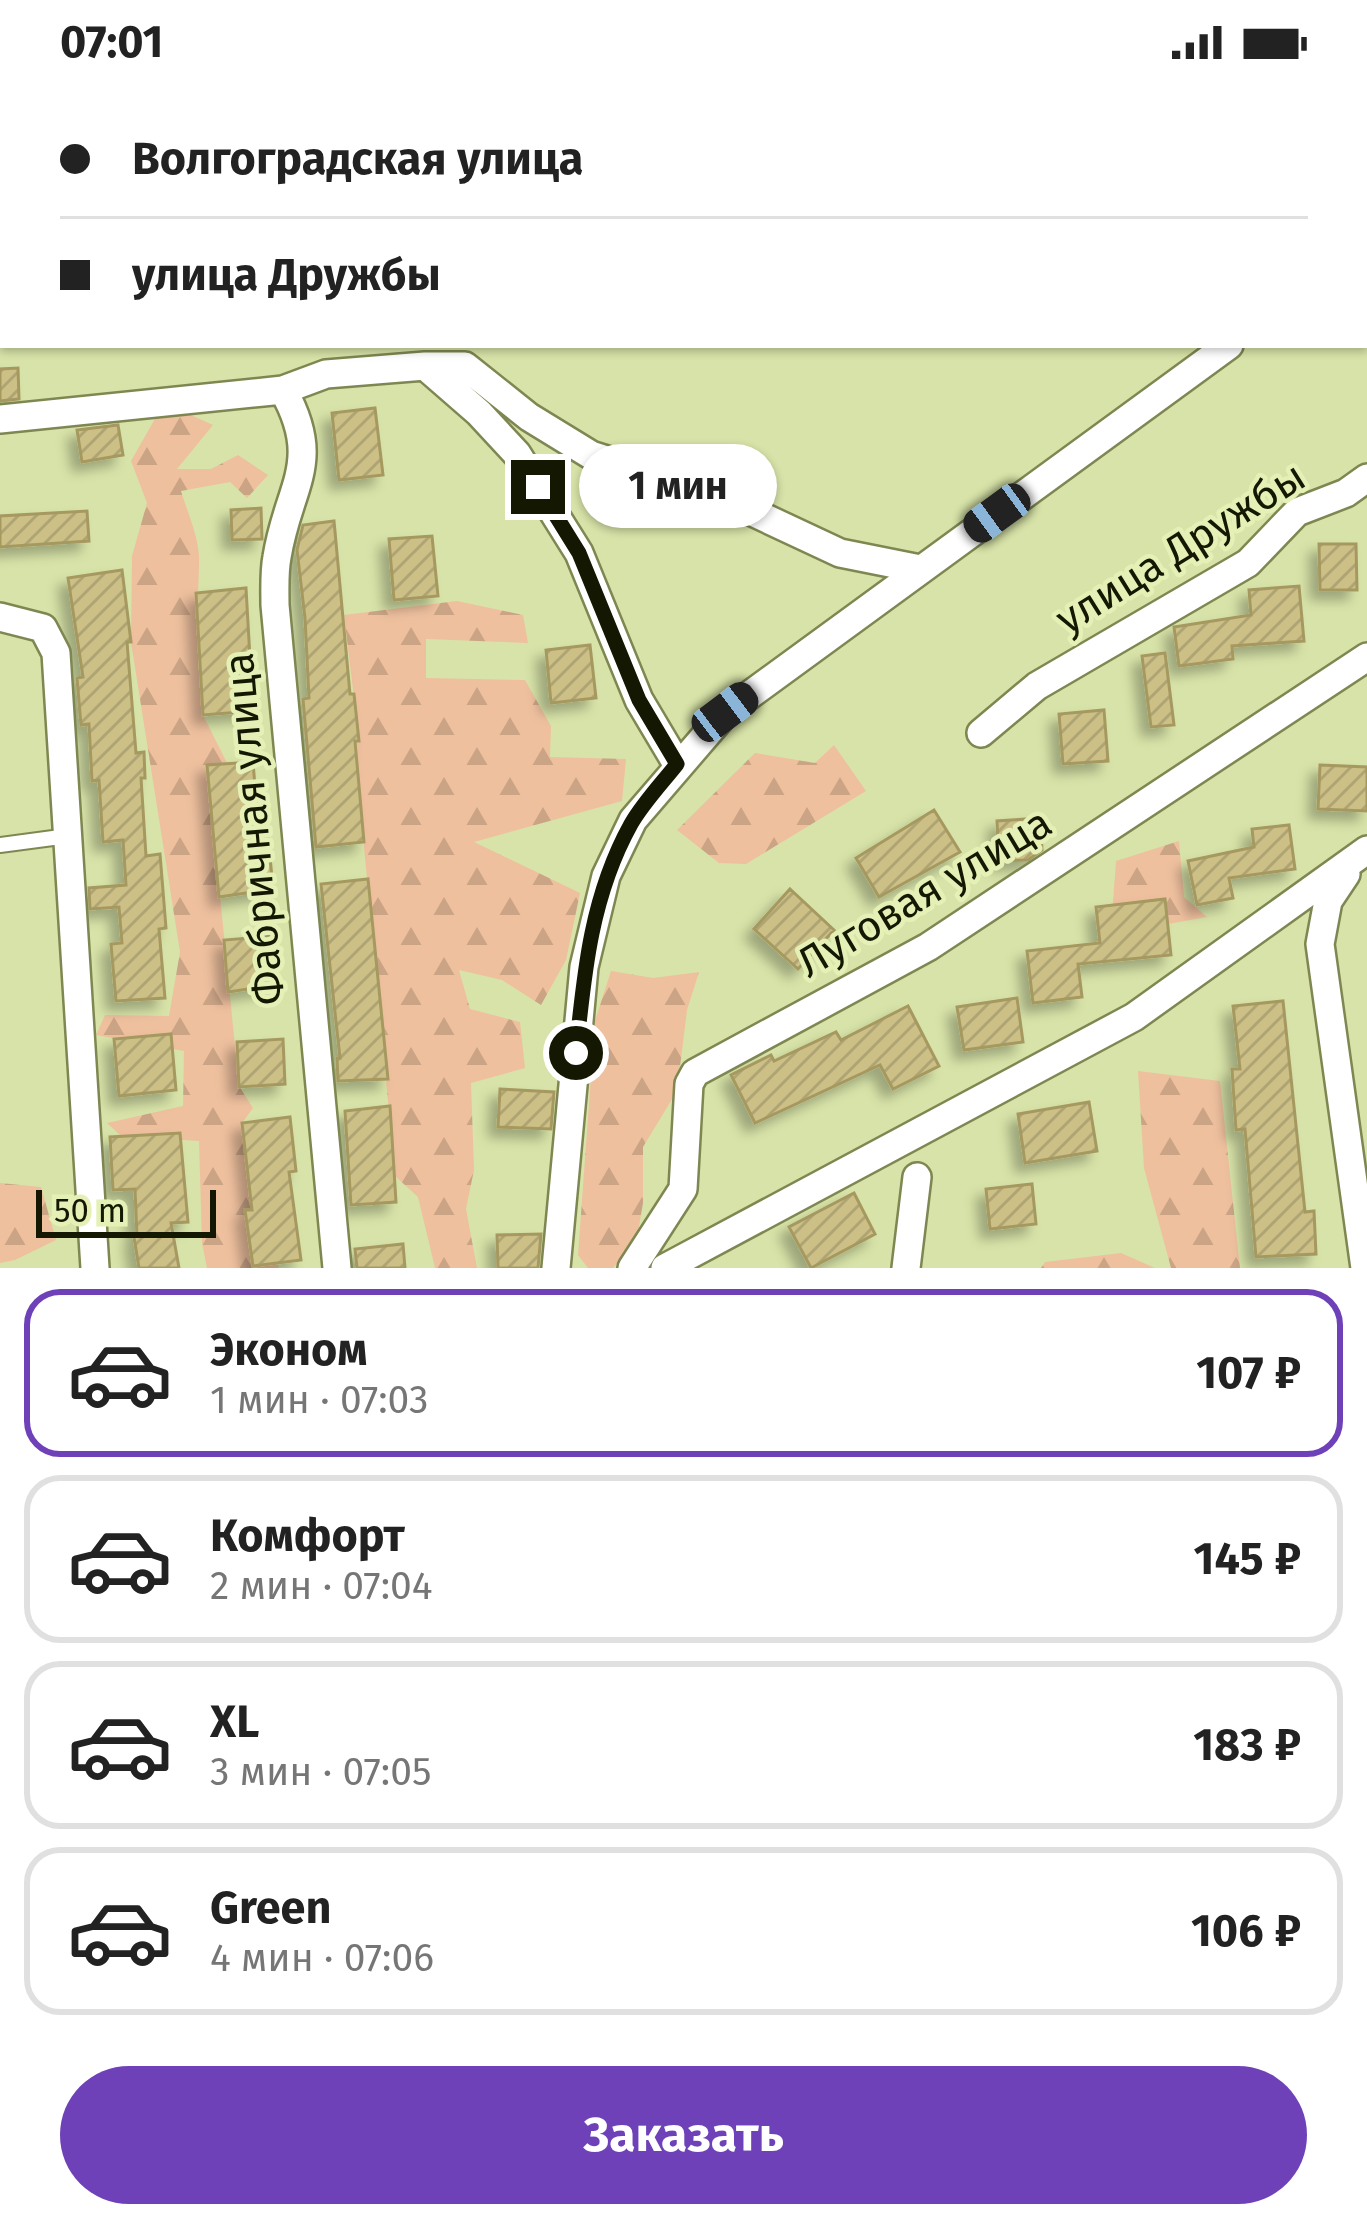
<!DOCTYPE html>
<html lang="ru">
<meta charset="utf-8">
<style>
body{margin:0;font-family:"Fira Sans",sans-serif;background:#f6f6f6;color:#222;height:100vh;display:flex;flex-direction:column;font-size:45px;white-space:nowrap}
*{box-sizing:border-box;margin:0}
p{font-size:39px;color:#767676}
.icon{flex:none;width:66px;height:66px;fill:none;stroke:currentColor;stroke-width:2;stroke-linecap:round;stroke-linejoin:round}
.map{position:relative;height:1184px;overflow:hidden}
.side{display:flex;flex-direction:column;background:#fff;flex:1}
.side>*{flex:none}
.banner{position:absolute;left:0px;top:0px;width:1368px;height:264px;box-shadow:0 3px 9px #0004;display:grid;align-content:center;height:264px;padding:0 60px;background:#fff}
.scale{position:absolute;left:36px;bottom:30px;width:180px;box-sizing:border-box;padding-left:12px;border:6px solid #141702;border-top:0;font-size:33px;line-height:42px;white-space:nowrap;color:#141702;-webkit-text-stroke:9px #e4f0b5;paint-order:stroke}
.end{position:absolute;width:54px;height:54px;margin:-27px;border:15px solid #141702;background:#fff;box-shadow:0 0 0 6px #fff}
.from{border-radius:50%}
.bubble{position:absolute;height:84px;border-radius:42px;background:#fff;box-shadow:0 3px 9px #0004;font-size:39px;font-weight:700;line-height:84px;text-align:center}
.car{position:absolute;width:36px;height:72px;margin:-36px -18px;border-radius:15px;box-shadow:0 0 9px 3px #0007;background:linear-gradient(#222 24%,#8ab4d8 0 40%,#222 0 76%,#8ab4d8 0 86%,#222 0)}
.banner b{display:flex;align-items:center;gap:42px;height:114px;font-size:45px}
.banner b+b{border-top:3px solid #e0e0e0}
.banner i{width:30px;height:30px;background:#222}
ul{padding:21px 0 0;list-style:none}
li{display:flex;align-items:center;gap:36px;height:168px;margin:0 24px 18px;padding:0 36px;border:6px solid #e0e0e0;border-radius:36px}
li div{flex:1}
li b{display:block;font-size:45px}
li em{font-style:normal;font-weight:700}
li.on{border-color:#6e41b8}
li>.icon{width:108px;height:108px;stroke-width:1.5}
.action{display:flex;gap:24px;margin-top:auto;padding:24px 60px}
.action a{flex:1;height:138px;border-radius:72px;background:#6e41b8;color:#fff;font-size:48px;font-weight:700;line-height:138px;text-align:center}
.status{display:flex;justify-content:space-between;align-items:center;height:84px;padding:0 60px;background:#fff;direction:ltr}
.status svg{height:33px;fill:currentColor}
.map>svg:first-child{display:block}
.forest{fill:url(#forest-firs)}
.building{fill:url(#building-hatch);stroke:#a69961;stroke-width:3;filter:url(#shadow)}
.lines{fill:none;stroke-linecap:round;stroke-linejoin:round}
.service-casing{stroke:#7e8751;stroke-width:18}
.minor-casing{stroke:#7e8751;stroke-width:32}
.service{stroke:#fff;stroke-width:14}
.minor{stroke:#fff;stroke-width:27}
.route{stroke:#141702;stroke-width:15}
.labels{text-anchor:middle;stroke-width:9;stroke-linejoin:round;paint-order:stroke}
.street-label{font-size:42px;fill:#141702;stroke:#e4f0b5}
</style>
<div class="status"><b>07:01</b><svg viewBox="0 0 49 12"><path d="M0 12V9h3v3zM5 12V6h3v6zM10 12V3h3v9zM15 12V0h3v12zM26 1h20v11H26zM47 4h2v5h-2z"/></svg></div>
<div class="map">
<svg width="1367" height="1184" viewBox="0 0 1367 1184">
<defs>
<pattern id="forest-firs" width="22" height="20" patternUnits="userSpaceOnUse" patternTransform="scale(3)"><rect width="22" height="20" fill="#eec09e"/><path d="M5 1l3.5 6h-7zM16 11l3.5 6h-7z" fill="#cba486"/></pattern>
<pattern id="building-hatch" width="6" height="6" patternUnits="userSpaceOnUse" patternTransform="scale(3)"><rect width="6" height="6" fill="#cdc087"/><path d="M-1 1l2-2M0 6l6-6M5 7l2-2" fill="none" stroke="#afa473"/></pattern>
<filter id="shadow"><feDropShadow dx="-9" dy="9" stdDeviation="6" flood-color="#0004"/></filter>
</defs>
<rect width="100%" height="100%" fill="#d7e3a8"/>
<!-- forest -->
<path class="forest" d="M182,327L213,341L177,385H211L238,371L268,391L247,414L230,398L181,407C187,427 198,451 199,472C200,508 191,543 210,575L198,577L203,631L227,679L207,682L239,1002L253,1024L242,1039L248,1092L280,1122L245,1127L253,1182L277,1179L279,1184H207L202,1159L199,1057L121,1052L107,1039L183,1022L184,967L96,951L105,931L169,932L180,868L131,558L132,472L147,419L131,377L156,333Z
M457,517L523,531L528,559L426,555V594L525,596L551,642L550,673L626,675L622,717L474,758L580,809L566,876L541,921L502,896L459,886L470,925L520,938L525,984L471,999L474,1086L466,1125L477,1184H435L418,1113L395,1092L361,731L355,622L344,531Z
M834,661L866,707L746,780L719,779L677,746L755,669L815,679Z
M1179,757L1184,813L1207,833L1168,840L1112,831L1116,777Z
M611,887L653,894L699,888L687,926L677,1007L643,1063V1119L637,1154L613,1184H588L578,1171L595,937Z
M1138,987L1220,997L1240,1184H1171L1144,1084Z
M0,1099L41,1103L56,1156L15,1176L0,1179Z
M1121,1169L1155,1184H1041L1045,1178Z"/>
<!-- building -->
<path class="building" d="M18,284L19,315L0,317V285Z
M375,324L383,391L339,396L332,329Z
M118,341L123,371L82,378L77,346Z
M261,424L262,455L232,456L231,426Z
M87,427L89,457L0,463V432Z
M334,437L350,610H354L359,657H355L364,758L316,763L303,615L309,614L305,534L297,466L303,441Z
M432,452L438,512L394,516L389,455Z
M1319,460H1356L1357,506H1320Z
M122,486L131,558H127L136,669L144,668L145,694H141L146,772L160,770L166,844L159,845L165,914L116,917L111,860L122,859L119,823L90,825L89,804L126,801L123,756L103,758L99,696L92,697L89,640L81,641L77,594L83,593L68,494Z
M1299,502L1304,557L1232,562L1233,575L1179,582L1174,543L1251,531L1249,506Z
M246,504L253,627L203,631L196,509Z
M590,561L596,614L551,619L546,566Z
M1165,569L1174,641L1151,643L1142,572Z
M1104,626L1108,677L1063,680L1059,630Z
M253,678L259,751H268L273,805L219,813L207,681Z
M1320,681L1367,683V727L1318,725Z
M934,726L960,768L879,813L856,774Z
M1040,734L1042,766L1028,776L999,777L997,737Z
M1289,741L1295,785L1229,794L1233,814L1197,821L1188,777L1254,763L1252,745Z
M368,795L388,995L338,997L337,974H340L321,800Z
M790,805L834,846L798,885L754,845Z
M1165,815L1171,871L1078,880L1082,913L1033,919L1027,867L1100,859L1096,823Z
M273,852L275,901L228,908L224,856Z
M1017,914L1023,958L964,966L957,923Z
M1283,917L1305,1128L1314,1127L1316,1170L1256,1173L1245,1045L1236,1046L1232,985H1240L1233,922Z
M908,922L939,982L893,1005L880,981L755,1039L731,991L771,971L774,977L836,948L841,956Z
M171,950L176,1006L119,1012L114,955Z
M283,955L285,1000L239,1003L237,958Z
M500,1005L554,1008L551,1045L498,1043Z
M1089,1018L1097,1067L1025,1079L1018,1030Z
M390,1022L396,1118L351,1121L345,1027Z
M290,1033L296,1087L289,1088L301,1176L253,1182L245,1126H252L242,1039Z
M180,1049L188,1138L171,1139L179,1184H139L134,1153L137,1152L135,1105L113,1106L110,1053Z
M1032,1100L1036,1140L990,1145L986,1105Z
M854,1109L875,1150L811,1184L789,1143Z
M541,1150L538,1184H498L497,1151Z
M403,1160L405,1184H357L355,1165Z"/>
<g class="lines">
<defs>
<path id="service" d="M0,761L68,752"/>
<path id="minor" d="M1365,163L1367,161
M425,282H465L529,333L591,371L714,410L840,469L920,485
M283,306C324,379 288,402 277,473C274,488 275,506 275,521L337,1184
M0,335L283,306L326,290L425,282L479,329L517,370L579,469L639,616L677,680
M0,533L43,544L56,569L95,1184
M981,649L1037,602L1248,479L1297,428L1346,409L1367,394
M1346,790L1328,817L1320,860L1365,1184
M556,1184L584,883L606,792L633,736L725,629L1229,261
M632,1184L683,1105L689,1000L695,989L928,863L1367,573
M665,1184L1134,933L1367,766
M906,1184L917,1093"/>
</defs>
<!-- service casing -->
<use href="#service" class="service-casing"/>
<!-- minor casing -->
<use href="#minor" class="minor-casing"/>
<!-- service -->
<use href="#service" class="service"/>
<!-- minor -->
<use href="#minor" class="minor"/>
</g>
<g class="lines">
<!-- route -->
<path class="route" d="M538,403L579,469L639,616L677,680C662,699 643,719 631,740C591,812 584,889 576,969"/>
</g>
<g class="labels">
<!-- street labels -->
<g class="street-label">
<text transform="translate(1180 463) rotate(-32)" y="15">улица Дружбы</text>
<text transform="translate(253 745) rotate(-95)" y="15">Фабричная улица</text>
<text transform="translate(924 808) rotate(-31)" y="15">Луговая улица</text>
</g>
</g>
</svg>
<div class="scale">50 m</div>
<i class="end from" style="left:576px;top:969px"></i>
<i class="end" style="left:538px;top:403px"></i>
<div class="bubble" style="left:579px;top:360px;width:198px">1 мин</div>
<i class="car" style="left:997px;top:429px;rotate:234deg"></i>
<i class="car" style="left:725px;top:628px;rotate:53deg"></i>
<div class="banner">
<b><i class="from"></i>Волгоградская улица</b>
<b><i></i>улица Дружбы</b>
</div>
</div>
<section class="side">
<ul>
<li class="on"><svg class="icon" aria-label="car" viewBox="0 0 24 24"><path d="M5 17H2v-5l4-1 3-4h7l3 4 3 1v5h-3M9 17h6M6 11h13"/><circle cx="7" cy="17" r="2"/><circle cx="17" cy="17" r="2"/></svg><div><b>Эконом</b><p>1 мин · 07:03</p></div><em>107 ₽</em></li>
<li><svg class="icon" aria-label="car" viewBox="0 0 24 24"><path d="M5 17H2v-5l4-1 3-4h7l3 4 3 1v5h-3M9 17h6M6 11h13"/><circle cx="7" cy="17" r="2"/><circle cx="17" cy="17" r="2"/></svg><div><b>Комфорт</b><p>2 мин · 07:04</p></div><em>145 ₽</em></li>
<li><svg class="icon" aria-label="car" viewBox="0 0 24 24"><path d="M5 17H2v-5l4-1 3-4h7l3 4 3 1v5h-3M9 17h6M6 11h13"/><circle cx="7" cy="17" r="2"/><circle cx="17" cy="17" r="2"/></svg><div><b>XL</b><p>3 мин · 07:05</p></div><em>183 ₽</em></li>
<li><svg class="icon" aria-label="car" viewBox="0 0 24 24"><path d="M5 17H2v-5l4-1 3-4h7l3 4 3 1v5h-3M9 17h6M6 11h13"/><circle cx="7" cy="17" r="2"/><circle cx="17" cy="17" r="2"/></svg><div><b>Green</b><p>4 мин · 07:06</p></div><em>106 ₽</em></li>
</ul>
<div class="action"><a>Заказать</a></div>
</section>
